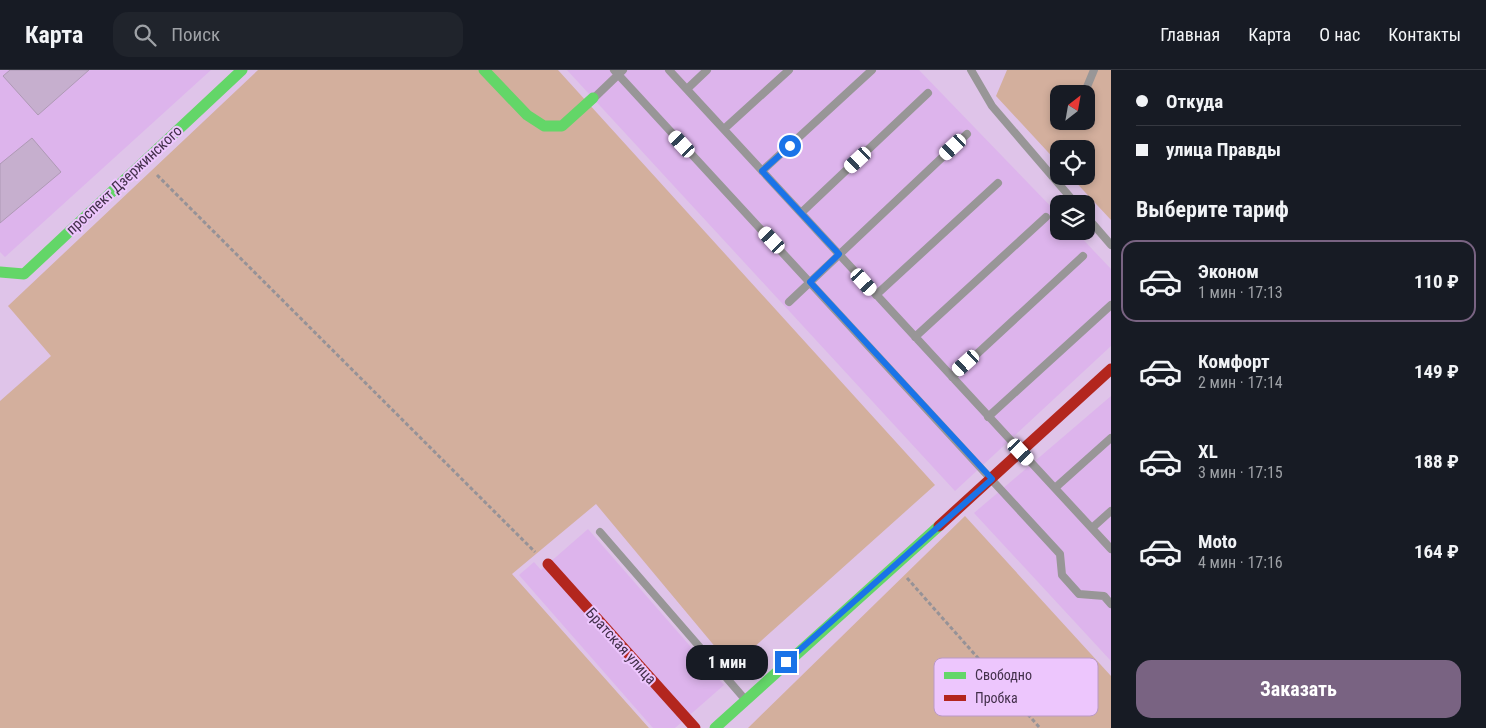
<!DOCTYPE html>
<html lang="ru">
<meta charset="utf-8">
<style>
body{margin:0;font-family:"Roboto Condensed",sans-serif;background:#20242c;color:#f1f3f6;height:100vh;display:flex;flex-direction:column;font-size:19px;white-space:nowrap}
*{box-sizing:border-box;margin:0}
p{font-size:16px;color:#9ea1a6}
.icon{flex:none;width:28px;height:28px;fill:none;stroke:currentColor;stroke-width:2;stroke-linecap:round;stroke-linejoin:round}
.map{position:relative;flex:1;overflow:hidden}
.drawer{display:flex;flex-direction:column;background:#171b24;width:375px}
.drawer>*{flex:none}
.banner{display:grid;align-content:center;height:110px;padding:0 25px;background:#171b24}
.needle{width:32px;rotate:31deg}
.buttons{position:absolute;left:1050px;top:15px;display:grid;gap:10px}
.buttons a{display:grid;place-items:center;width:45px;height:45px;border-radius:10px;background:#171b24;box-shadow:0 2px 8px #0003;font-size:25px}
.end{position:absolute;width:22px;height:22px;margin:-11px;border:6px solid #1a73e8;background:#fff;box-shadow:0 0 0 2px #fff}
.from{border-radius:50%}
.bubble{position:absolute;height:35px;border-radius:15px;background:#171b24;box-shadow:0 2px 8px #0003;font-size:16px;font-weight:700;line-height:35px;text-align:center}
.car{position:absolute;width:15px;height:30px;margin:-15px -8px;border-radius:6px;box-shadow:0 0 4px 1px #0007;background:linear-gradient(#fff 24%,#345 0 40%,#fff 0 76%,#345 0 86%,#fff 0)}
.banner b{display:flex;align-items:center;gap:18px;height:48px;font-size:19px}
.banner b+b{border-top:1px solid #363941}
.banner i{width:12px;height:12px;background:#f1f3f6}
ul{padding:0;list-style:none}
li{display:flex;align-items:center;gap:15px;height:82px;margin:0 10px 8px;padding:0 15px;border:2px solid transparent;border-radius:15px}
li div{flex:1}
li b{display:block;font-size:19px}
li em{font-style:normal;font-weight:700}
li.on{border-color:#796382}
li>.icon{width:45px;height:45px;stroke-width:1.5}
h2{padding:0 25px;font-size:22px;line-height:60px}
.primary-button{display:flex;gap:10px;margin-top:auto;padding:10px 25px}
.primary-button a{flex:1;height:58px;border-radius:15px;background:#796382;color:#fff;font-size:20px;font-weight:700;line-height:58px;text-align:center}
header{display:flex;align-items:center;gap:30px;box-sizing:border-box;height:70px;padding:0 25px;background:#171b24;border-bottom:1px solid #363941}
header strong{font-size:24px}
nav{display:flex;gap:28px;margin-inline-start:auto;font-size:18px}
.search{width:350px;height:45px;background:#20242c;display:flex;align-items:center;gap:12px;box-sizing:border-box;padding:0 18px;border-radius:15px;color:#9ea1a6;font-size:19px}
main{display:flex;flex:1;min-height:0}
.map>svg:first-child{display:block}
.built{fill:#ddb4ec}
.green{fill:#d3af9d;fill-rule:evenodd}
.building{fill:#c6afce;stroke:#ae99b5}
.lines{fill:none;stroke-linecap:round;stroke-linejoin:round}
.path{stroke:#969297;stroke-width:3;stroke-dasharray:4 2.5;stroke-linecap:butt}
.lane{stroke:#989697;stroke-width:8}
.fast{stroke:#63d668;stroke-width:11}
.jam{stroke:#b3261e;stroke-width:11}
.route{stroke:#1a73e8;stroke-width:6}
.labels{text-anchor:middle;stroke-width:4;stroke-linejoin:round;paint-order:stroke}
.street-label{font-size:15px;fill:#422f4a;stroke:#edc6fd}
.key{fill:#edc6fd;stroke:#ba99c7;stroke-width:1}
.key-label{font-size:14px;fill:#422f4a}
</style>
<header>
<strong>Карта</strong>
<div class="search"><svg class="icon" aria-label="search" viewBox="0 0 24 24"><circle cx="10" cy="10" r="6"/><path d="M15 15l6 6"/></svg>Поиск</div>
<nav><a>Главная</a><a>Карта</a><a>О нас</a><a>Контакты</a></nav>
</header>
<main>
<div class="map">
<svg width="1111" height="658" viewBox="0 0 1111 658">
<rect width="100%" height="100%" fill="#dfc4e9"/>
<!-- built -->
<path class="built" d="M0,0H211L5,187L0,182Z
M567,0H919L1059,145V161H1075L1111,199V276L955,421Z
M1111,326V591L974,443Z
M588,459L724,615L675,658H653L519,505L534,492L541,500Z"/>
<!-- green -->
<path class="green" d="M258,0H558L935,415L732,597L596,434L512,504L649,658H0V331L51,286L8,236Z
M1007,0H1111V150L1070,106H1086V79H1059V94L996,26ZM1059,24H1086V51H1059Z
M965,446L1111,606V658H748Z"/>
<!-- building -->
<path class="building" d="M10,0H89L38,45L3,6Z
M32,68L61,102L0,153V94Z"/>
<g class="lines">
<!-- path -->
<path class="path" d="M157,105L535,482
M907,508L1040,658"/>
<!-- lane -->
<path class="lane" d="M614,0L1060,484L1062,505L1079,524L1104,526L1111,534
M669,0L1111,479
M971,0L992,36L1076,134
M687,19L707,0
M1084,24L1094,0
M595,27L623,0
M1071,54L1072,51
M724,59L789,0
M762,101L872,0
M801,143L928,23
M1086,146L1111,175
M876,225L998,113
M789,232L967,64
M915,267L1046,147
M952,307L1083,186
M988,347L1111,235
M1055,418L1111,368
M1092,458L1111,441
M600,462L743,627"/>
<!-- fast -->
<path class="fast" d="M484,0L527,45L544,56H562L593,28
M0,202L24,204L242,0
M715,658L939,456"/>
<!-- jam -->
<path class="jam" d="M939,456L1111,299
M548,494L695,658"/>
</g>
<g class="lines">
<!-- route -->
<path class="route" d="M786,592L992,409L810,212L839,184L762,101L790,76"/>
</g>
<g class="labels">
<!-- street labels -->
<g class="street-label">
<text transform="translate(124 110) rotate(-43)" y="5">проспект Дзержинского</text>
<text transform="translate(621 576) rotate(48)" y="5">Братская улица</text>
</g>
</g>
<!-- legend -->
<rect x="934" y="588" width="164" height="58" rx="8" class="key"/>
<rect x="944" y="602" width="22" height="7" fill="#63d668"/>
<rect x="944" y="625" width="22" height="6" fill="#b3261e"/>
<g class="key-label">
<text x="975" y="610">Свободно</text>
<text x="975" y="633">Пробка</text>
</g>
</svg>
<div class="buttons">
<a><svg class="needle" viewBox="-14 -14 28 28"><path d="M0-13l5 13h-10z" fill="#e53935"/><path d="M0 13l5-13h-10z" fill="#9ea1a6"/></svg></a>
<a><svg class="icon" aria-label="locate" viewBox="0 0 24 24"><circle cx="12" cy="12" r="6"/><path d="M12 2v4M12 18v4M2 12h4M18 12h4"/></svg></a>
<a><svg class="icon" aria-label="layers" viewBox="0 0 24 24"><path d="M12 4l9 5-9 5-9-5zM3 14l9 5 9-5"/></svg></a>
</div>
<i class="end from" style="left:790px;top:76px"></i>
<i class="end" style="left:786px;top:592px"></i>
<div class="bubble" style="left:686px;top:575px;width:82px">1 мин</div>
<i class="car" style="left:682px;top:74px;rotate:317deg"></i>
<i class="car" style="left:953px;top:77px;rotate:227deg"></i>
<i class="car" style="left:858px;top:90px;rotate:227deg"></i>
<i class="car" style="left:772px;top:170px;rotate:317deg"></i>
<i class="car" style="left:864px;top:212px;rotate:138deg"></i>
<i class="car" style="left:966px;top:293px;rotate:228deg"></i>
<i class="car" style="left:1021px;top:382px;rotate:137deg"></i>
</div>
<section class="drawer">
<div class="banner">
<b><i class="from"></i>Откуда</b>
<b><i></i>улица Правды</b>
</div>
<h2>Выберите тариф</h2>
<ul>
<li class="on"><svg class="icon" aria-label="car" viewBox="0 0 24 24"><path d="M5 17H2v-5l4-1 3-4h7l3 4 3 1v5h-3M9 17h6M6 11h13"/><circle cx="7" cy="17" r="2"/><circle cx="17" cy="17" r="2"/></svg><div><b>Эконом</b><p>1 мин · 17:13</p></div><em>110 ₽</em></li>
<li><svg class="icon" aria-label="car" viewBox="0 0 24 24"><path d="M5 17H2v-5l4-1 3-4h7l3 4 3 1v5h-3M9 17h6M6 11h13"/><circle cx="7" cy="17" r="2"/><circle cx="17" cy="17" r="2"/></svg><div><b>Комфорт</b><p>2 мин · 17:14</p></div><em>149 ₽</em></li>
<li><svg class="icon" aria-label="car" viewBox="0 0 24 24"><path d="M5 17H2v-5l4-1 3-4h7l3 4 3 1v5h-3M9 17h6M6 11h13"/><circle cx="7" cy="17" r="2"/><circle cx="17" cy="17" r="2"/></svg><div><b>XL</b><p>3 мин · 17:15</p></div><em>188 ₽</em></li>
<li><svg class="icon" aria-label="car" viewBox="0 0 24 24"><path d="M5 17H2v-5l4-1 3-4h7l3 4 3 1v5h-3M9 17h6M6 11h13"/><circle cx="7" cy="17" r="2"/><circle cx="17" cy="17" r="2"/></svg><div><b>Moto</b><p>4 мин · 17:16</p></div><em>164 ₽</em></li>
</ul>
<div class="primary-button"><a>Заказать</a></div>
</section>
</main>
